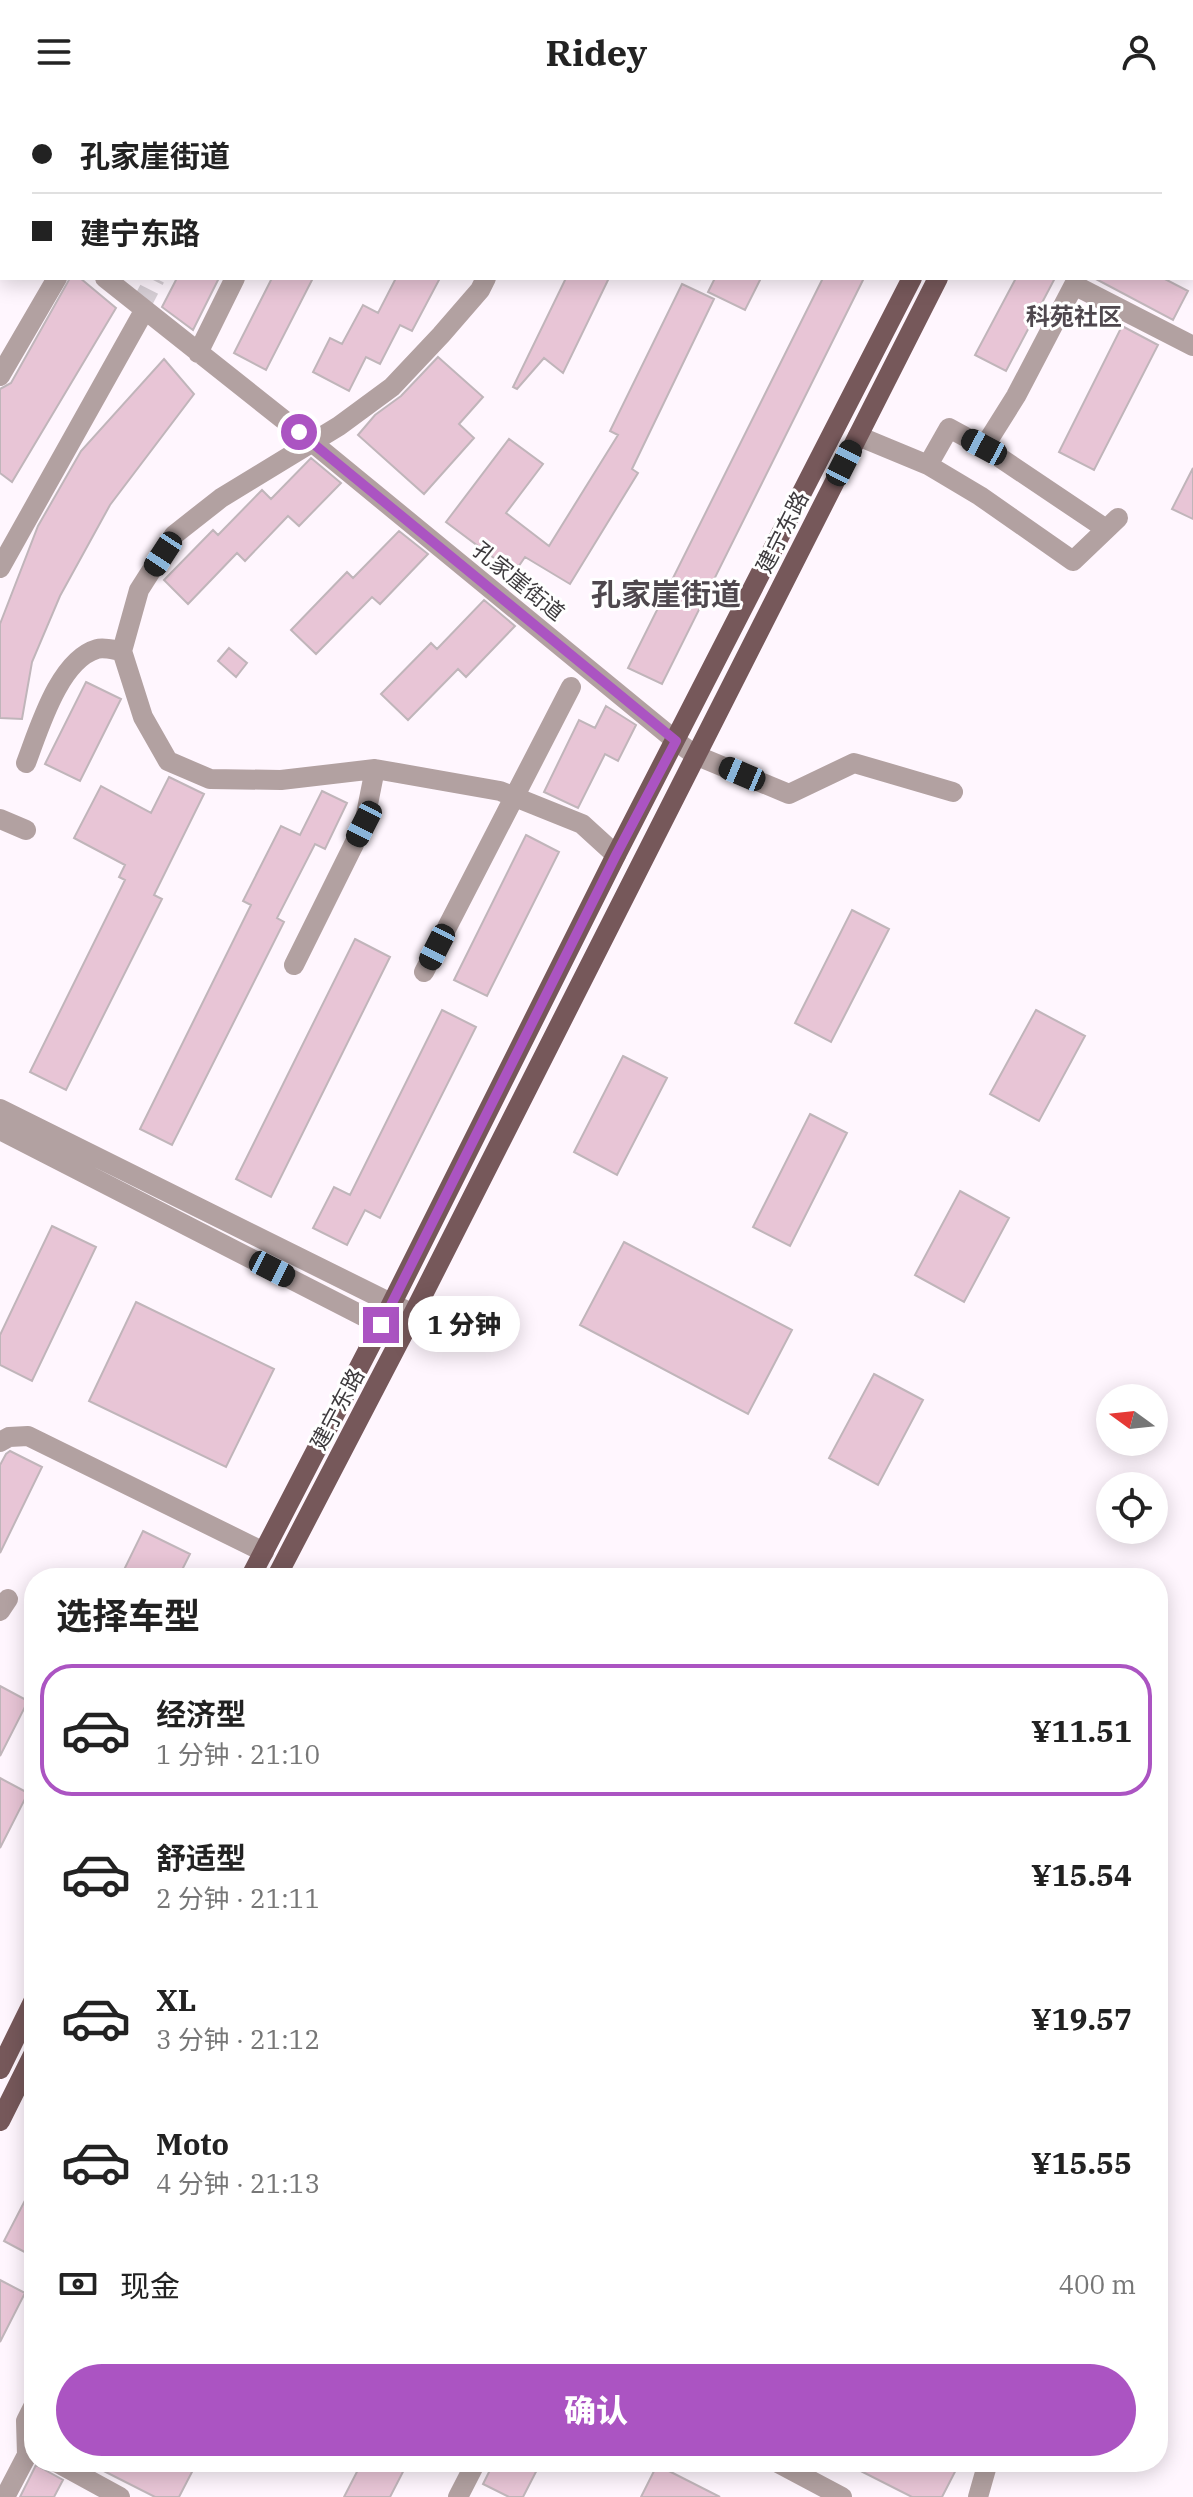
<!DOCTYPE html>
<html lang="zh">
<meta charset="utf-8">
<style>
body{margin:0;font-family:"IBM Plex Serif","Noto Sans SC",serif;background:#f6f6f6;color:#222;height:100vh;display:flex;flex-direction:column;font-size:30px;white-space:nowrap}
*{box-sizing:border-box;margin:0}
p{font-size:26px;color:#767676}
.icon{flex:none;width:44px;height:44px;fill:none;stroke:currentColor;stroke-width:2;stroke-linecap:round;stroke-linejoin:round}
.map{position:relative;flex:1;overflow:hidden}
.sheet{position:absolute;left:24px;top:1464px;width:1144px;height:904px;display:flex;flex-direction:column;background:#fff;border-radius:32px;box-shadow:0 4px 20px #0003}
.sheet>*{flex:none}
.banner{position:absolute;left:0px;top:0px;width:1194px;height:176px;box-shadow:0 4px 20px #0003;display:grid;align-content:center;height:176px;padding:0 32px;background:#fff}
.needle{width:52px;rotate:285deg}
.tools{position:absolute;left:1096px;top:1280px;display:grid;gap:16px}
.tools a{display:grid;place-items:center;width:72px;height:72px;border-radius:50%;background:#fff;box-shadow:0 4px 20px #0003;font-size:40px}
.end{position:absolute;width:36px;height:36px;margin:-18px;border:10px solid #ab54c2;background:#fff;box-shadow:0 0 0 4px #fff}
.from{border-radius:50%}
.bubble{position:absolute;height:56px;border-radius:28px;background:#fff;box-shadow:0 4px 20px #0003;font-size:26px;font-weight:800;line-height:56px;text-align:center}
.car{position:absolute;width:24px;height:48px;margin:-24px -12px;border-radius:10px;box-shadow:0 0 6px 2px #0007;background:linear-gradient(#222 24%,#8ab4d8 0 40%,#222 0 76%,#8ab4d8 0 86%,#222 0)}
.banner b{display:flex;align-items:center;gap:28px;height:76px;font-size:30px}
.banner b+b{border-top:2px solid #e0e0e0}
.banner i{width:20px;height:20px;background:#222}
ul{padding:0;list-style:none}
li{display:flex;align-items:center;gap:24px;height:132px;margin:0 16px 12px;padding:0 16px;border:4px solid transparent;border-radius:32px}
li div{flex:1}
li b{display:block;font-size:30px}
li em{font-style:normal;font-weight:800}
li.selected{border-color:#ab54c2}
li>.icon{width:72px;height:72px;stroke-width:1.5}
h2{padding:0 32px;font-size:36px;line-height:96px}
.pay{display:flex;align-items:center;gap:20px;height:88px;padding:0 32px;font-size:30px}
.pay p{margin-inline-start:auto}
.action{display:flex;gap:16px;margin-top:auto;padding:16px 32px}
.action a{flex:1;height:92px;border-radius:48px;background:#ab54c2;color:#fff;font-size:32px;font-weight:800;line-height:92px;text-align:center}
header{display:flex;justify-content:space-between;align-items:center;height:104px;padding:0 32px;background:#fff;font-size:36px;font-weight:800}
.map>svg:first-child{display:block}
.building{fill:#e8c5d6;stroke:#c0b5ba;stroke-width:2}
.lines{fill:none;stroke-linecap:round;stroke-linejoin:round}
.minor-tunnel{stroke:#d8d0d7;stroke-width:20;stroke-dasharray:20 10;stroke-linecap:butt}
.minor{stroke:#b2a1a1;stroke-width:20}
.major{stroke:#76585a;stroke-width:20}
.route{stroke:#ab54c2;stroke-width:10}
.labels{text-anchor:middle;stroke-width:6;stroke-linejoin:round;paint-order:stroke}
.street-label{font-size:22px;fill:#3d3a3d;stroke:#fff}
.neighbourhood-label{font-size:24px;font-weight:bold;fill:#4f484e;stroke:#fff}
.district-label{font-size:30px;font-weight:bold;fill:#4f484e;stroke:#fff}
</style>
<header><svg class="icon" aria-label="menu" viewBox="0 0 24 24"><path d="M4 6h16M4 12h16M4 18h16"/></svg>Ridey<svg class="icon" aria-label="person" viewBox="0 0 24 24"><circle cx="12" cy="8" r="4"/><path d="M4 21q1-7 8-7t8 7"/></svg></header>
<div class="map">
<svg width="1193" height="2393" viewBox="0 0 1193 2393">
<rect width="100%" height="100%" fill="#fff6fe"/>
<!-- building -->
<path class="building" d="M70,174H80L116,204L12,378L0,369V285L11,279Z
M177,174H219L193,226L162,203Z
M272,174H313L266,266L234,249Z
M396,174H440L412,227L400,221L380,260L366,253L349,287L313,268L330,234L342,240L363,201L378,209Z
M566,174H609L563,269L544,254L517,285L513,283Z
M715,174H761L745,206L708,188Z
M823,174H864L662,580L628,564Z
M1016,174H1055L1006,267L975,251Z
M1094,174H1163L1188,187L1173,216Z
M682,180L714,195L632,365L638,369L570,480L525,453L514,469L446,418L509,335L543,360L506,409L549,442L618,331L610,327Z
M1122,222L1158,241L1094,366L1059,348Z
M438,253L483,293L459,320L474,334L424,390L358,331L375,311L401,292Z
M164,255L194,290L110,401L60,492L32,558L22,615L0,614V520L38,422L81,347Z
M311,354L341,379L299,422L288,412L245,457L237,449L188,500L164,476L213,426L218,431L262,386L271,395Z
M1193,364V415L1172,405Z
M399,427L428,450L380,500L372,493L316,550L291,526L347,468L353,474Z
M484,496L515,522L466,573L458,565L408,616L381,590L431,539L437,545Z
M229,544L247,559L236,573L218,557Z
M86,578L121,595L80,677L45,660Z
M606,602L636,621L618,657L605,650L578,704L544,688L579,616L595,624Z
M169,673L204,690L154,791L162,795L66,986L30,968L125,776L119,773L125,761L74,734L101,682L151,709Z
M322,687L347,699L325,745L315,740L277,814L284,818L172,1041L140,1025L251,801L243,797L281,722L300,731Z
M526,731L559,748L487,892L454,876Z
M852,806L889,825L831,938L795,919Z
M355,835L390,853L271,1093L236,1075Z
M442,906L476,923L380,1114L365,1106L347,1141L313,1124L334,1083L350,1091Z
M1036,906L1085,932L1039,1017L990,990Z
M623,952L667,974L617,1071L574,1048Z
M810,1010L847,1029L790,1142L753,1123Z
M960,1087L1009,1114L964,1198L915,1171Z
M52,1122L96,1143L32,1277L0,1261V1231Z
M624,1138L792,1226L748,1310L580,1221Z
M136,1198L274,1265L226,1363L89,1297Z
M874,1270L923,1296L878,1381L829,1354Z
M10,1347L42,1363L0,1449V1361L6,1350Z
M143,1427L190,1450L178,1474H120Z
M0,1582L28,1597L0,1652Z
M0,1674L28,1689L0,1744Z
M34,2079V2153L4,2137Z
M0,2176L25,2189L0,2238Z
M86,2358H177L193,2366L179,2393H155Z
M362,2358H408L390,2393H344Z
M494,2358H541L523,2393H509L483,2380Z
M843,2358H960L942,2393H912Z
M36,2361L63,2376L54,2393H20Z
M657,2361L720,2393H641Z"/>
<g class="lines">
<!-- minor-tunnel -->
<path class="minor-tunnel" d="M244,2L245,0
M140,203L155,174"/>
<!-- minor -->
<path class="minor" d="M688,0L692,2
M978,0L982,2
M153,2L154,0
M576,2L577,0
M0,86L2,88
M1192,108H1193
M105,174L313,339L676,637L695,651L789,690L854,659L953,688
M486,174L480,186L441,231L392,283L339,322L221,394L174,431L139,486L122,547L143,613L168,657L210,675L281,676L375,665L500,687L582,720L616,751
M198,249L235,174
M0,272L57,174
M858,332L928,361L980,392L1073,457L1118,414
M984,343L1016,292L1074,181L1193,242
M928,361L949,324L984,343L1106,425
M0,464L144,207
M26,659C39,625 59,556 97,545C104,543 114,546 122,547
M0,715L26,726
M294,861L364,720L375,665
M424,868L571,583
M0,1005L413,1210
M0,1026L402,1232
M0,1338L9,1333L28,1332L264,1448
M0,1507L8,1495
M56,2358L120,2393
M776,2358L842,2393
M5,2393L27,2351L26,2317L34,2301
M458,2393L476,2358
M978,2393L988,2358"/>
<!-- major -->
<path class="major" d="M1000,2L1001,0
M1026,2L1027,0
M250,1474L381,1221L616,751L912,174
M276,1474L402,1232L938,174
M0,1965L34,1896
M0,2017L34,1949"/>
</g>
<g class="lines">
<!-- route -->
<path class="route" d="M299,328L676,637L616,751L381,1221"/>
</g>
<g class="labels">
<!-- street labels -->
<g class="street-label">
<text transform="translate(782 428) rotate(-63)" y="8">建宁东路</text>
<text transform="translate(519 477) rotate(39)" y="8">孔家崖街道</text>
<text transform="translate(337 1305) rotate(-62)" y="8">建宁东路</text>
</g>
<!-- neighbourhood labels -->
<g class="neighbourhood-label">
<text x="1074" y="221">科苑社区</text>
</g>
<!-- district labels -->
<g class="district-label">
<text x="666" y="501">孔家崖街道</text>
</g>
</g>
</svg>
<div class="tools">
<a><svg class="needle" viewBox="-14 -14 28 28"><path d="M0-13l5 13h-10z" fill="#e53935"/><path d="M0 13l5-13h-10z" fill="#767676"/></svg></a>
<a><svg class="icon" aria-label="locate" viewBox="0 0 24 24"><circle cx="12" cy="12" r="6"/><path d="M12 2v4M12 18v4M2 12h4M18 12h4"/></svg></a>
</div>
<i class="end from" style="left:299px;top:328px"></i>
<i class="end" style="left:381px;top:1221px"></i>
<div class="bubble" style="left:408px;top:1192px;width:112px">1 分钟</div>
<i class="car" style="left:984px;top:343px;rotate:298deg"></i>
<i class="car" style="left:844px;top:359px;rotate:27deg"></i>
<i class="car" style="left:163px;top:450px;rotate:213deg"></i>
<i class="car" style="left:742px;top:670px;rotate:293deg"></i>
<i class="car" style="left:364px;top:720px;rotate:207deg"></i>
<i class="car" style="left:437px;top:843px;rotate:207deg"></i>
<i class="car" style="left:272px;top:1165px;rotate:117deg"></i>
<div class="banner">
<b><i class="from"></i>孔家崖街道</b>
<b><i></i>建宁东路</b>
</div>
<section class="sheet">
<h2>选择车型</h2>
<ul>
<li class="selected"><svg class="icon" aria-label="car" viewBox="0 0 24 24"><path d="M5 17H2v-5l4-1 3-4h7l3 4 3 1v5h-3M9 17h6M6 11h13"/><circle cx="7" cy="17" r="2"/><circle cx="17" cy="17" r="2"/></svg><div><b>经济型</b><p>1 分钟 · 21:10</p></div><em>¥11.51</em></li>
<li><svg class="icon" aria-label="car" viewBox="0 0 24 24"><path d="M5 17H2v-5l4-1 3-4h7l3 4 3 1v5h-3M9 17h6M6 11h13"/><circle cx="7" cy="17" r="2"/><circle cx="17" cy="17" r="2"/></svg><div><b>舒适型</b><p>2 分钟 · 21:11</p></div><em>¥15.54</em></li>
<li><svg class="icon" aria-label="car" viewBox="0 0 24 24"><path d="M5 17H2v-5l4-1 3-4h7l3 4 3 1v5h-3M9 17h6M6 11h13"/><circle cx="7" cy="17" r="2"/><circle cx="17" cy="17" r="2"/></svg><div><b>XL</b><p>3 分钟 · 21:12</p></div><em>¥19.57</em></li>
<li><svg class="icon" aria-label="car" viewBox="0 0 24 24"><path d="M5 17H2v-5l4-1 3-4h7l3 4 3 1v5h-3M9 17h6M6 11h13"/><circle cx="7" cy="17" r="2"/><circle cx="17" cy="17" r="2"/></svg><div><b>Moto</b><p>4 分钟 · 21:13</p></div><em>¥15.55</em></li>
</ul>
<div class="pay"><svg class="icon" aria-label="cash" viewBox="0 0 24 24"><path d="M3 7h18v10H3z"/><circle cx="12" cy="12" r="2"/></svg>现金<p>400 m</p></div>
<div class="action"><a>确认</a></div>
</section>
</div>
